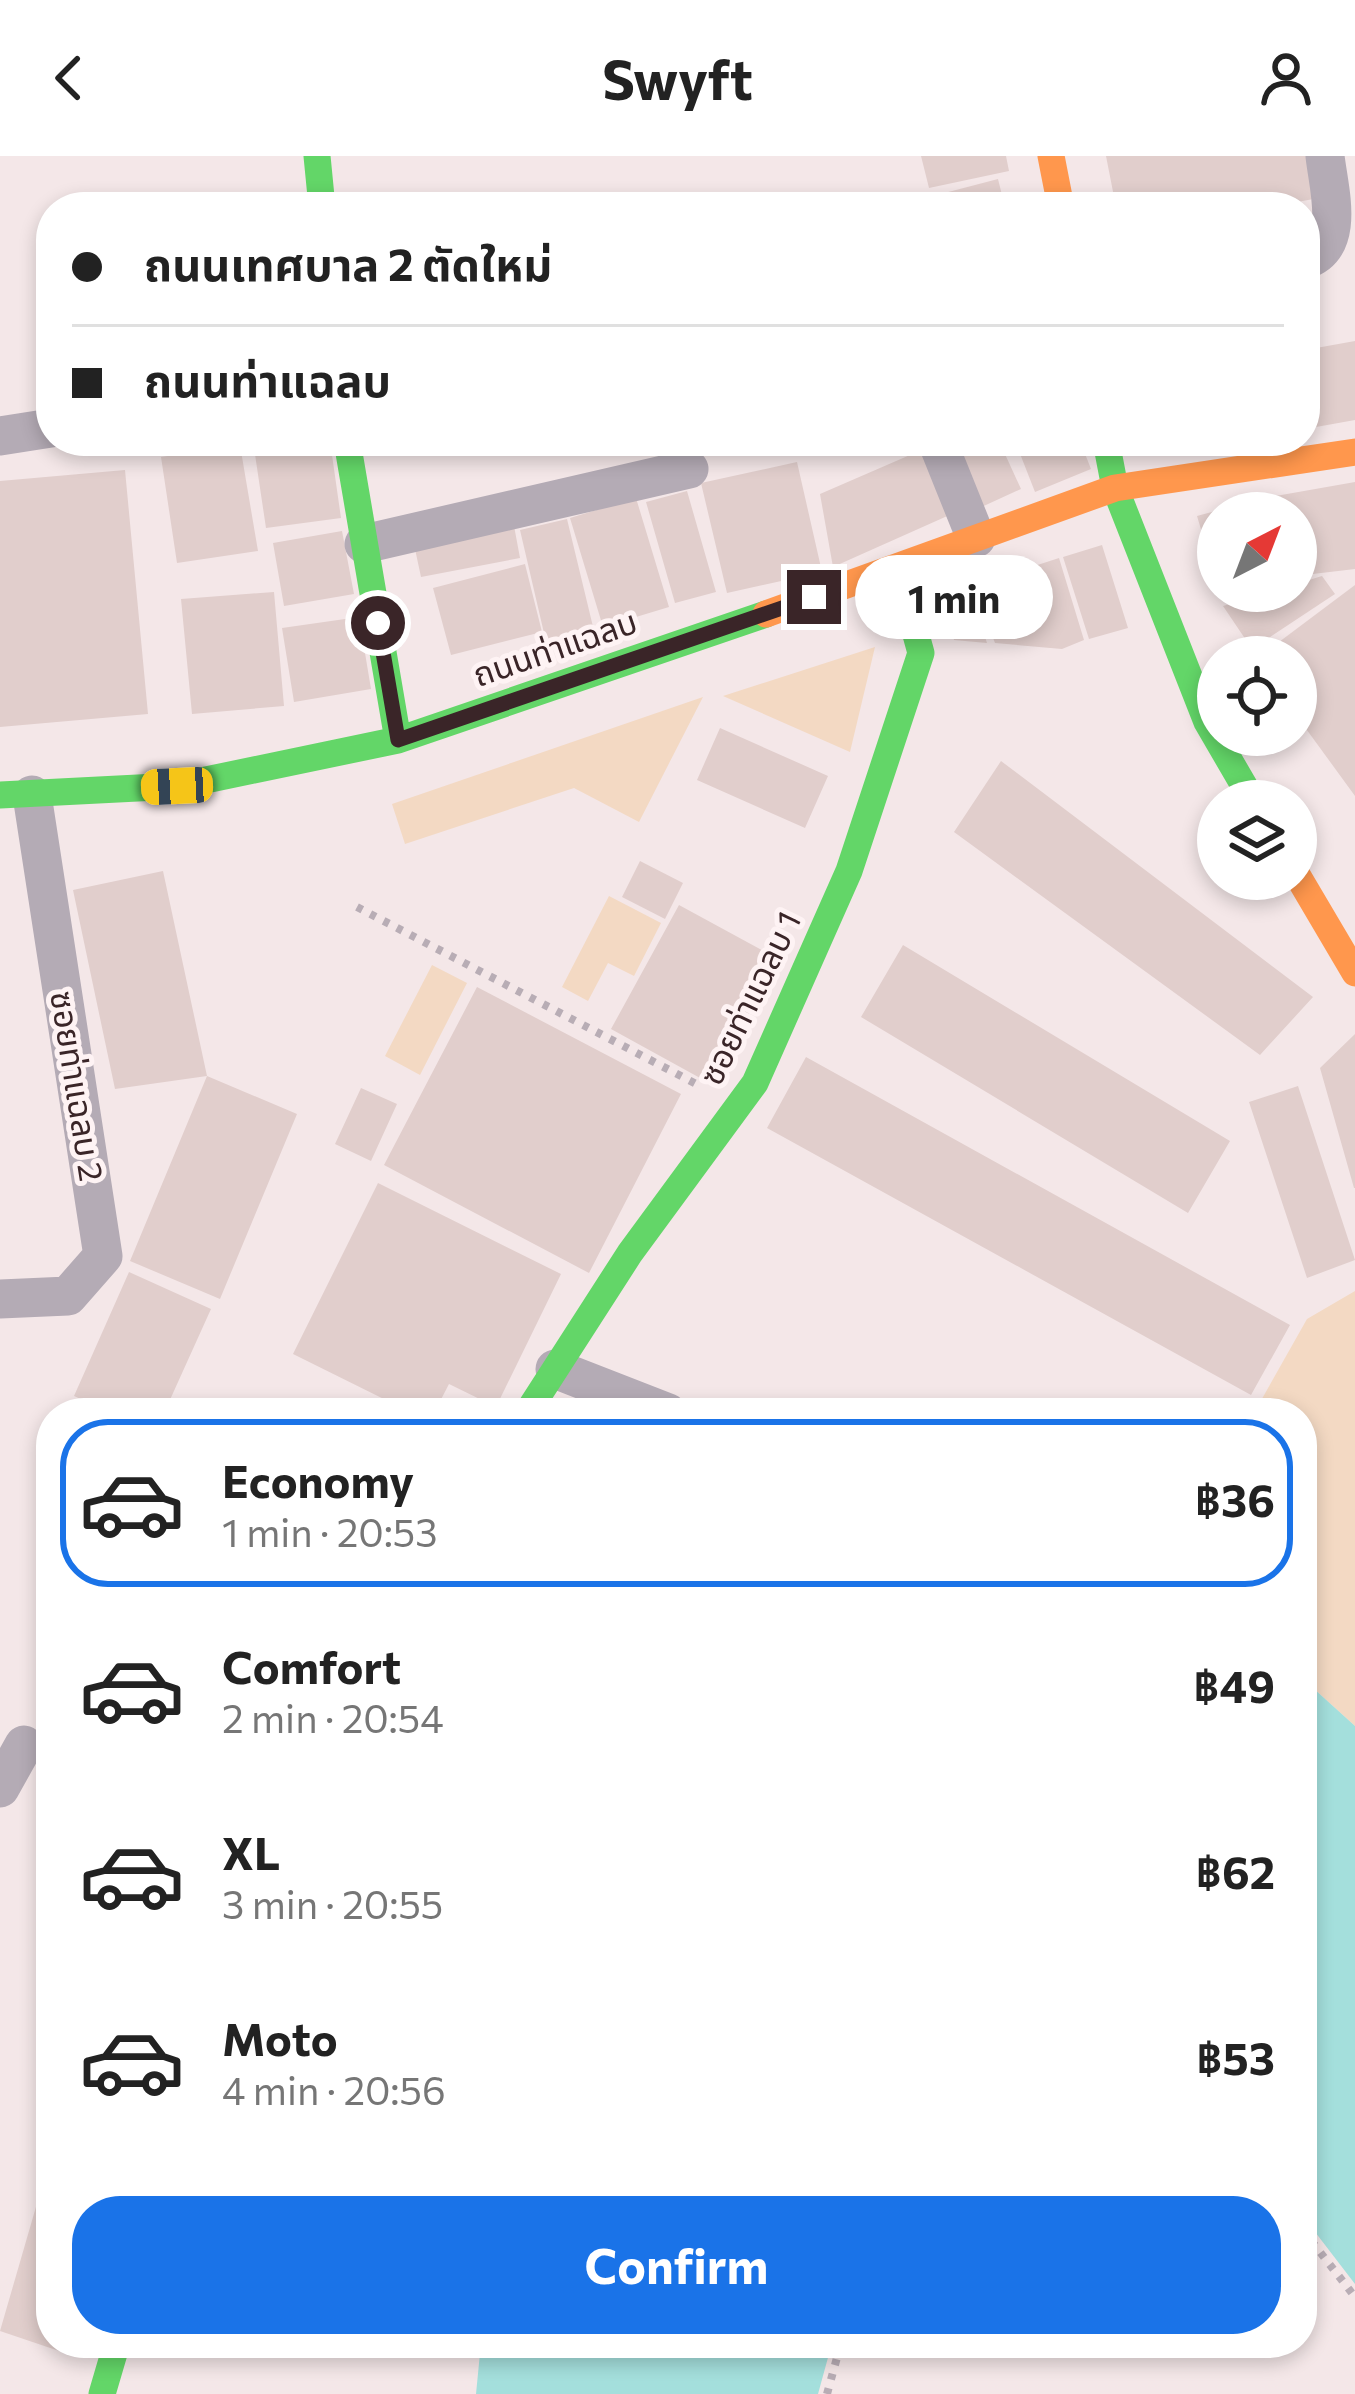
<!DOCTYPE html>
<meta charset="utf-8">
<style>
body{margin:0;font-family:Commissioner,"Noto Sans Thai",sans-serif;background:#f6f6f6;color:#222;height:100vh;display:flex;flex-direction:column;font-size:45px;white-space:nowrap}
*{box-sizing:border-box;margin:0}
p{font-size:39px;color:#767676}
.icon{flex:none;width:66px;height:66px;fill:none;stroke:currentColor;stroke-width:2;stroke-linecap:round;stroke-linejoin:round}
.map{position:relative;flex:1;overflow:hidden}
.sheet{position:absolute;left:36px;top:1242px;width:1281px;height:960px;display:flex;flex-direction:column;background:#fff;border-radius:48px;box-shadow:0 6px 18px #0003}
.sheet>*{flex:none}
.guide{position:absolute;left:36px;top:36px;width:1284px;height:264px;border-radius:48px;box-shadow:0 6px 18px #0003;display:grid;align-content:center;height:264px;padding:0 36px;background:#fff}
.needle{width:78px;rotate:42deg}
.tools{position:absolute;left:1197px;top:336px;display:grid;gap:24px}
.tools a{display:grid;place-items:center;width:120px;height:120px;border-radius:50%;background:#fff;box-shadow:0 6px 18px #0003;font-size:60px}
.end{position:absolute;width:54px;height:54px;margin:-27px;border:15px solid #3a2528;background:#fff;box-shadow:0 0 0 6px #fff}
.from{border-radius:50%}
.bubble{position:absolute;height:84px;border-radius:42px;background:#fff;box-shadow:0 6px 18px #0003;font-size:39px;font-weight:700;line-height:84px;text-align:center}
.car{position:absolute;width:36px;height:72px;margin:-36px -18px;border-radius:15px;box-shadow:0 0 9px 3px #0007;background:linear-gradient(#f5c518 24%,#345 0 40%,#f5c518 0 76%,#345 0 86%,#f5c518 0)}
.guide b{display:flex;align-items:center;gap:42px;height:114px;font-size:45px}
.guide b+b{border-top:3px solid #e0e0e0}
.guide i{width:30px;height:30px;background:#222}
ul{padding:21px 0 0;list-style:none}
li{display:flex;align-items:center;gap:36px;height:168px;margin:0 24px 18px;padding:0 12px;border:6px solid transparent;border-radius:48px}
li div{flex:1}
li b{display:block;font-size:45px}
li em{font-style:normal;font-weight:700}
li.active{border-color:#1a73e8}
li>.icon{width:108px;height:108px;stroke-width:1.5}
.primary-button{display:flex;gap:24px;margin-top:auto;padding:24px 36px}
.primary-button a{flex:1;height:138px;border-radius:48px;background:#1a73e8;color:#fff;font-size:48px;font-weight:700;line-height:138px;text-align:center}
header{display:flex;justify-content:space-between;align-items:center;height:156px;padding:0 36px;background:#fff;font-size:54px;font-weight:700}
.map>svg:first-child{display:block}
.green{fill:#f3d9c3}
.water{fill:#a4dfdc}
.building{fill:#e1cecc}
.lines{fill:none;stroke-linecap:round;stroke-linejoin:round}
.path{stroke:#b8adb5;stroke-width:8;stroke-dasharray:6 9;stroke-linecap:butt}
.street{stroke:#b4abb5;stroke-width:39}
.fast{stroke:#63d668;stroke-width:27}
.slow{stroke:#ff974d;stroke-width:27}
.route{stroke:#3a2528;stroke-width:15}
.labels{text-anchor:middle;stroke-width:10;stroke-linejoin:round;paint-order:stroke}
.street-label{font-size:33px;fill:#3a2528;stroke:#fef3f4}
</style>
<header><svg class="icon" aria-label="back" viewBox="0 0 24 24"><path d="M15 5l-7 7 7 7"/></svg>Swyft<svg class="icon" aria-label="person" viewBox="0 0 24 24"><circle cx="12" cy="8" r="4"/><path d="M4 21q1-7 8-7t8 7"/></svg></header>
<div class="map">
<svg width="1355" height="2238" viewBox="0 0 1355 2238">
<rect width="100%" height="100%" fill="#f4e7e8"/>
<!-- green -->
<path class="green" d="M875,491L850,596L723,540Z
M703,541L639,666L574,632L405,688L392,648Z
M609,740L661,767L634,820L608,807L588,845L562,831Z
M432,809L467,827L420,919L385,900Z
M1355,1135V1570L1302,1522V1257H1254L1307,1163Z"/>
<!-- water -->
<path class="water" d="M1302,1522L1355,1570V2128L1302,2059Z
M481,2187H832L818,2238H476Z"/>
<!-- building -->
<path class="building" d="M921,0H1006L1009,15L929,32Z
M1106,0H1317L1325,41L1269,51H1116Z
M998,23L1005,51H936L933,40Z
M1355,185V264L1305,273V194Z
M253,285H330L341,362L266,372Z
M943,285H999L1021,333L975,354Z
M1015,285H1080L1091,313L1035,336Z
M240,289L258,395L177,407L161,301Z
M933,289L963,353L833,411L820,338Z
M797,306L822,416L727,437L701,327Z
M125,314L148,558L0,571V325Z
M1355,326V413L1296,420V357H1252L1248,345Z
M687,335L716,436L675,447L646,346Z
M636,342L669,451L603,471L570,362Z
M1241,348L1243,357H1218L1217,427L1197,360Z
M512,359L520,402L421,421L412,379Z
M567,363L595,479L547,490L520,374Z
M342,375L354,438L284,450L273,387Z
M1102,389L1128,472L1089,483L1063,401Z
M1059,402L1084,484L1062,493L995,487L973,430Z
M525,408L542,476L451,499L433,432Z
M1322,420L1335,438L1252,493L1223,450L1272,435H1296V428Z
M968,429L987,487L954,484L939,440Z
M1355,429V640L1296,559V501H1259Z
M274,436L284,550L192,558L181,443Z
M359,461L371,533L294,546L282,472Z
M720,572L828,620L805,672L697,624Z
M1001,605L1313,841L1260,899L954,676Z
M640,705L683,727L665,763L622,741Z
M163,715L207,920L115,933L73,734Z
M679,749L778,803L711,928L611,873Z
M903,789L1230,985L1188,1057L861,861Z
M477,831L681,938L589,1117L384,1009Z
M1355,878V1032H1354L1320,912Z
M806,901L1290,1169L1251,1239L767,972Z
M207,920L297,958L220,1143L130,1105Z
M1298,930L1355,1104L1307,1122L1249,946Z
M361,932L397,948L371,1005L335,988Z
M378,1027L561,1118L496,1251L449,1228L434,1257H412L293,1198Z
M129,1116L211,1153L164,1257H112L74,1240Z
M51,1999V2187H68L65,2197L0,2175Z"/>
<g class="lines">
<!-- path -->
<path class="path" d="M357,751L702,931
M1302,2073L1355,2141
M827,2238L841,2187"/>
<!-- street -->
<path class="street" d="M1305,104C1346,90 1329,35 1325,0
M0,280L51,272
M937,285L976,382
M364,388L689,313
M0,1143L68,1140L103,1100L32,639
M555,1213L668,1257
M0,1632L24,1589"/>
<!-- fast -->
<path class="fast" d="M317,0L322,51
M347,285L398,584
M1106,285L1115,332L1207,566L1253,645
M0,639L177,630L398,584L766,458
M527,1257L630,1097L755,927L849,715L921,497L898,413
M102,2238L117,2187"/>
<!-- slow -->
<path class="slow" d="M1051,0L1061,51
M766,458L1115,332L1355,296
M1296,717L1355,817"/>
</g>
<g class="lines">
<!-- route -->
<path class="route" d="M378,467L398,584L814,441"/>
</g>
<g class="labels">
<!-- street labels -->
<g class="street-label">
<text transform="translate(555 492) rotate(-19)" y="12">ถนนท่าแฉลบ</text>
<text transform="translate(750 842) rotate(-64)" y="12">ซอยท่าแฉลบ 1</text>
<text transform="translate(77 930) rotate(81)" y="12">ซอยท่าแฉลบ 2</text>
</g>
</g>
</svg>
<div class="tools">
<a><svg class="needle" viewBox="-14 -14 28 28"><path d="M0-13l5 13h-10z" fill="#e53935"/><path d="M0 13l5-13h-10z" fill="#767676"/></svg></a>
<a><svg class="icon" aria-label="locate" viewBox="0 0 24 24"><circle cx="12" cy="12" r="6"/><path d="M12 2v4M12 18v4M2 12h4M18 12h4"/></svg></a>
<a><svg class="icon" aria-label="layers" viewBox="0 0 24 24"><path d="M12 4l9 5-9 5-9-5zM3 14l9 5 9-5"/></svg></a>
</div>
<i class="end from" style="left:378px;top:467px"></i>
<i class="end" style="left:814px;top:441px"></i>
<div class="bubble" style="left:855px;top:399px;width:198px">1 min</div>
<i class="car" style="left:177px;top:630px;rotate:267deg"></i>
<div class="guide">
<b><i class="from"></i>ถนนเทศบาล 2 ตัดใหม่</b>
<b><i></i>ถนนท่าแฉลบ</b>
</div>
<section class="sheet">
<ul>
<li class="active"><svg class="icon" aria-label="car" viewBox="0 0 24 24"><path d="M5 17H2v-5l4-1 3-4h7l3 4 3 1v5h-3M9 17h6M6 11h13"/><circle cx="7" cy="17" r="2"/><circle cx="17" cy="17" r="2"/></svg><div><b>Economy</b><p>1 min · 20:53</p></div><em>฿36</em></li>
<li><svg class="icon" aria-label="car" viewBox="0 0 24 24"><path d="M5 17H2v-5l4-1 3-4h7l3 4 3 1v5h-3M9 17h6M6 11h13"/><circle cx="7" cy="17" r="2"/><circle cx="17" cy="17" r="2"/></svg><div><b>Comfort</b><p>2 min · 20:54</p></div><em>฿49</em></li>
<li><svg class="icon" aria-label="car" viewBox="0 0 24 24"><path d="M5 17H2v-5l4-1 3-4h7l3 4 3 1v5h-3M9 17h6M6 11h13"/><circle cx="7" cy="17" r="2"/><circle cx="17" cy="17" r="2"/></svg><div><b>XL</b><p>3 min · 20:55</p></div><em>฿62</em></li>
<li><svg class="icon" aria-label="car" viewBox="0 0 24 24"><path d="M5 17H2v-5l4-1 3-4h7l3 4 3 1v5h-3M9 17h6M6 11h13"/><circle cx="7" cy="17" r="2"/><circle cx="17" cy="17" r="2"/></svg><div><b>Moto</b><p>4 min · 20:56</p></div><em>฿53</em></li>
</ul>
<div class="primary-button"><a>Confirm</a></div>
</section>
</div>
